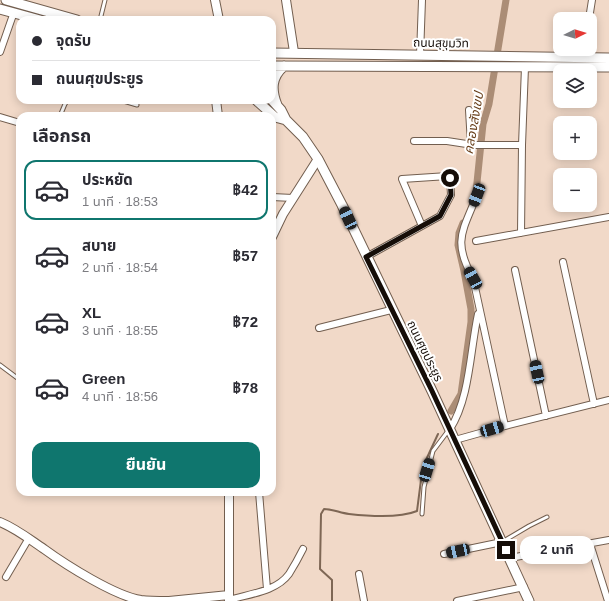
<!DOCTYPE html>
<html lang="th">
<meta charset="utf-8">
<style>
body{margin:0;font-family:Helvetica,"Noto Sans Thai",sans-serif;background:#f7f7f7;color:#2b2b33;height:100vh;display:flex;flex-direction:column;font-size:15px;white-space:nowrap}
*{box-sizing:border-box;margin:0}
p{font-size:13px;color:#7c7c81}
.icon{flex:none;width:22px;height:22px;fill:none;stroke:currentColor;stroke-width:2;stroke-linecap:round;stroke-linejoin:round}
.map{position:relative;flex:1;overflow:hidden}
.details{position:absolute;left:16px;top:112px;width:260px;height:384px;display:flex;flex-direction:column;background:#fff;border-radius:12px;box-shadow:0 2px 10px #0003}
.details>*{flex:none}
.top-card{position:absolute;left:16px;top:16px;width:260px;height:88px;border-radius:12px;box-shadow:0 2px 10px #0003;display:grid;align-content:center;height:88px;padding:0 16px;background:#fff}
.needle{width:26px;rotate:85deg}
.fabs{position:absolute;left:553px;top:12px;display:grid;gap:8px}
.fabs a{display:grid;place-items:center;width:44px;height:44px;border-radius:8px;background:#fff;box-shadow:0 2px 10px #0003;font-size:20px}
.end{position:absolute;width:18px;height:18px;margin:-9px;border:5px solid #150d08;background:#fff;box-shadow:0 0 0 2px #fff}
.from{border-radius:50%}
.bubble{position:absolute;height:28px;border-radius:12px;background:#fff;box-shadow:0 2px 10px #0003;font-size:13px;font-weight:700;line-height:28px;text-align:center}
.car{position:absolute;width:12px;height:24px;margin:-12px -6px;border-radius:5px;box-shadow:0 0 3px 1px #0007;background:linear-gradient(#222 24%,#8ab4d8 0 40%,#222 0 76%,#8ab4d8 0 86%,#222 0)}
.top-card b{display:flex;align-items:center;gap:14px;height:38px;font-size:15px}
.top-card b+b{border-top:1px solid #e1e1e2}
.top-card i{width:10px;height:10px;background:#2b2b33}
ul{padding:0;list-style:none}
li{display:flex;align-items:center;gap:12px;height:60px;margin:0 8px 6px;padding:0 8px;border:2px solid transparent;border-radius:12px}
li div{flex:1}
li b{display:block;font-size:15px}
li em{font-style:normal;font-weight:700}
li.active{border-color:#0f766e}
li>.icon{width:36px;height:36px;stroke-width:1.5}
h2{padding:0 16px;font-size:18px;line-height:48px}
.cta{display:flex;gap:8px;margin-top:auto;padding:8px 16px}
.cta a{flex:1;height:46px;border-radius:12px;background:#0f766e;color:#fff;font-size:16px;font-weight:700;line-height:46px;text-align:center}
.map>svg:first-child{display:block}
.lines{fill:none;stroke-linecap:round;stroke-linejoin:round}
.stream{stroke:#7e6755;stroke-width:2}
.canal{stroke:#ab8d76;stroke-width:7}
.lane-casing{stroke:#725e4f;stroke-width:5}
.street-casing{stroke:#725e4f;stroke-width:8}
.secondary-casing{stroke:#725e4f;stroke-width:10}
.primary-casing{stroke:#725e4f;stroke-width:11}
.lane{stroke:#fff;stroke-width:3}
.street{stroke:#fff;stroke-width:6}
.secondary{stroke:#fff;stroke-width:8}
.primary{stroke:#fff;stroke-width:9}
.route{stroke:#150d08;stroke-width:5}
.labels{text-anchor:middle;stroke-width:4;stroke-linejoin:round;paint-order:stroke}
.street-label{font-size:12px;fill:#150d08;stroke:#fff}
.water-label{font-size:13px;font-style:italic;fill:#673d18;stroke:#fff}
</style>
<div class="map">
<svg width="609" height="601" viewBox="0 0 609 601">
<rect width="100%" height="100%" fill="#f1d9c8"/>
<g class="lines">
<!-- stream -->
<path class="stream" d="M332,601V580L320,569L321,514L324,509C333,509 340,513 349,514C367,516 400,518 417,511L421,480L425,462L438,434"/>
<!-- canal -->
<path class="canal" d="M473,201L476,192L483,124L489,104L506,0
M451,411L461,394L471,322V309L464,271L458,245L459,233L463,223"/>
<defs>
<path id="lane" d="M100,20L105,0
M120,100L137,105
M60,116L65,104L68,100
M0,365L20,380
M422,514L424,487L433,451L448,431
M502,542L529,526L547,517"/>
<path id="street" d="M589,19L592,0
M0,52L14,12
M420,55L422,0
M584,58L585,49
M469,110L471,144
M0,117L20,123
M414,141H447L473,145H522
M477,195C463,231 452,241 473,278L505,426
M272,197L293,198
M521,233L522,145L525,67
M476,241L609,217
M366,257L440,216L451,195L450,178L448,176L402,179L422,226
M563,262L594,404
M515,270L546,416
M319,328L391,310
M450,429C470,398 470,351 478,314
M455,440L505,426L609,400
M259,492L267,589
M590,544L608,601
M444,554L502,542
M510,558L609,540
M359,574L364,601
M6,577L29,538
M229,600C248,594 276,592 289,574C294,566 299,557 303,549
M457,601L524,587"/>
<path id="secondary" d="M215,0L219,20
M286,0L294,52
M216,100L218,116
M272,237L283,214L318,159
M0,522C17,529 29,539 44,549C66,565 115,596 141,600C149,601 159,601 168,601
M169,601L229,595
M229,601V492"/>
<path id="primary" d="M6,0L77,20
M0,9L40,20
M272,53L609,58
M272,66L609,67
M256,100L275,117L286,120
M272,100L281,110L286,120L303,137L318,159L342,205L432,391L529,601
M277,105C271,90 271,77 284,66"/>
</defs>
<!-- lane casing -->
<use href="#lane" class="lane-casing"/>
<!-- street casing -->
<use href="#street" class="street-casing"/>
<!-- secondary casing -->
<use href="#secondary" class="secondary-casing"/>
<!-- primary casing -->
<use href="#primary" class="primary-casing"/>
<!-- lane -->
<use href="#lane" class="lane"/>
<!-- street -->
<use href="#street" class="street"/>
<!-- secondary -->
<use href="#secondary" class="secondary"/>
<!-- primary -->
<use href="#primary" class="primary"/>
</g>
<g class="lines">
<!-- route -->
<path class="route" d="M450,178L451,195L440,216L366,257L432,391L506,550"/>
</g>
<g class="labels">
<!-- street labels -->
<g class="street-label">
<text transform="translate(441 43) rotate(1)" y="4">ถนนสุขุมวิท</text>
<text transform="translate(425 351) rotate(64)" y="4">ถนนศุขประยูร</text>
</g>
<!-- water labels -->
<g class="water-label">
<text transform="translate(473 123) rotate(-80)" y="5">คลองสังเขป</text>
</g>
</g>
</svg>
<div class="fabs">
<a><svg class="needle" viewBox="-14 -14 28 28"><path d="M0-13l5 13h-10z" fill="#e53935"/><path d="M0 13l5-13h-10z" fill="#7c7c81"/></svg></a>
<a><svg class="icon" aria-label="layers" viewBox="0 0 24 24"><path d="M12 4l9 5-9 5-9-5zM3 14l9 5 9-5"/></svg></a>
<a>+</a>
<a>−</a>
</div>
<i class="end from" style="left:450px;top:178px"></i>
<i class="end" style="left:506px;top:550px"></i>
<div class="bubble" style="left:520px;top:536px;width:74px">2 นาที</div>
<i class="car" style="left:477px;top:195px;rotate:201deg"></i>
<i class="car" style="left:348px;top:218px;rotate:335deg"></i>
<i class="car" style="left:473px;top:278px;rotate:331deg"></i>
<i class="car" style="left:537px;top:372px;rotate:348deg"></i>
<i class="car" style="left:492px;top:429px;rotate:74deg"></i>
<i class="car" style="left:427px;top:470px;rotate:17deg"></i>
<i class="car" style="left:458px;top:551px;rotate:258deg"></i>
<div class="top-card">
<b><i class="from"></i>จุดรับ</b>
<b><i></i>ถนนศุขประยูร</b>
</div>
<section class="details">
<h2>เลือกรถ</h2>
<ul>
<li class="active"><svg class="icon" aria-label="car" viewBox="0 0 24 24"><path d="M5 17H2v-5l4-1 3-4h7l3 4 3 1v5h-3M9 17h6M6 11h13"/><circle cx="7" cy="17" r="2"/><circle cx="17" cy="17" r="2"/></svg><div><b>ประหยัด</b><p>1 นาที · 18:53</p></div><em>฿42</em></li>
<li><svg class="icon" aria-label="car" viewBox="0 0 24 24"><path d="M5 17H2v-5l4-1 3-4h7l3 4 3 1v5h-3M9 17h6M6 11h13"/><circle cx="7" cy="17" r="2"/><circle cx="17" cy="17" r="2"/></svg><div><b>สบาย</b><p>2 นาที · 18:54</p></div><em>฿57</em></li>
<li><svg class="icon" aria-label="car" viewBox="0 0 24 24"><path d="M5 17H2v-5l4-1 3-4h7l3 4 3 1v5h-3M9 17h6M6 11h13"/><circle cx="7" cy="17" r="2"/><circle cx="17" cy="17" r="2"/></svg><div><b>XL</b><p>3 นาที · 18:55</p></div><em>฿72</em></li>
<li><svg class="icon" aria-label="car" viewBox="0 0 24 24"><path d="M5 17H2v-5l4-1 3-4h7l3 4 3 1v5h-3M9 17h6M6 11h13"/><circle cx="7" cy="17" r="2"/><circle cx="17" cy="17" r="2"/></svg><div><b>Green</b><p>4 นาที · 18:56</p></div><em>฿78</em></li>
</ul>
<div class="cta"><a>ยืนยัน</a></div>
</section>
</div>
